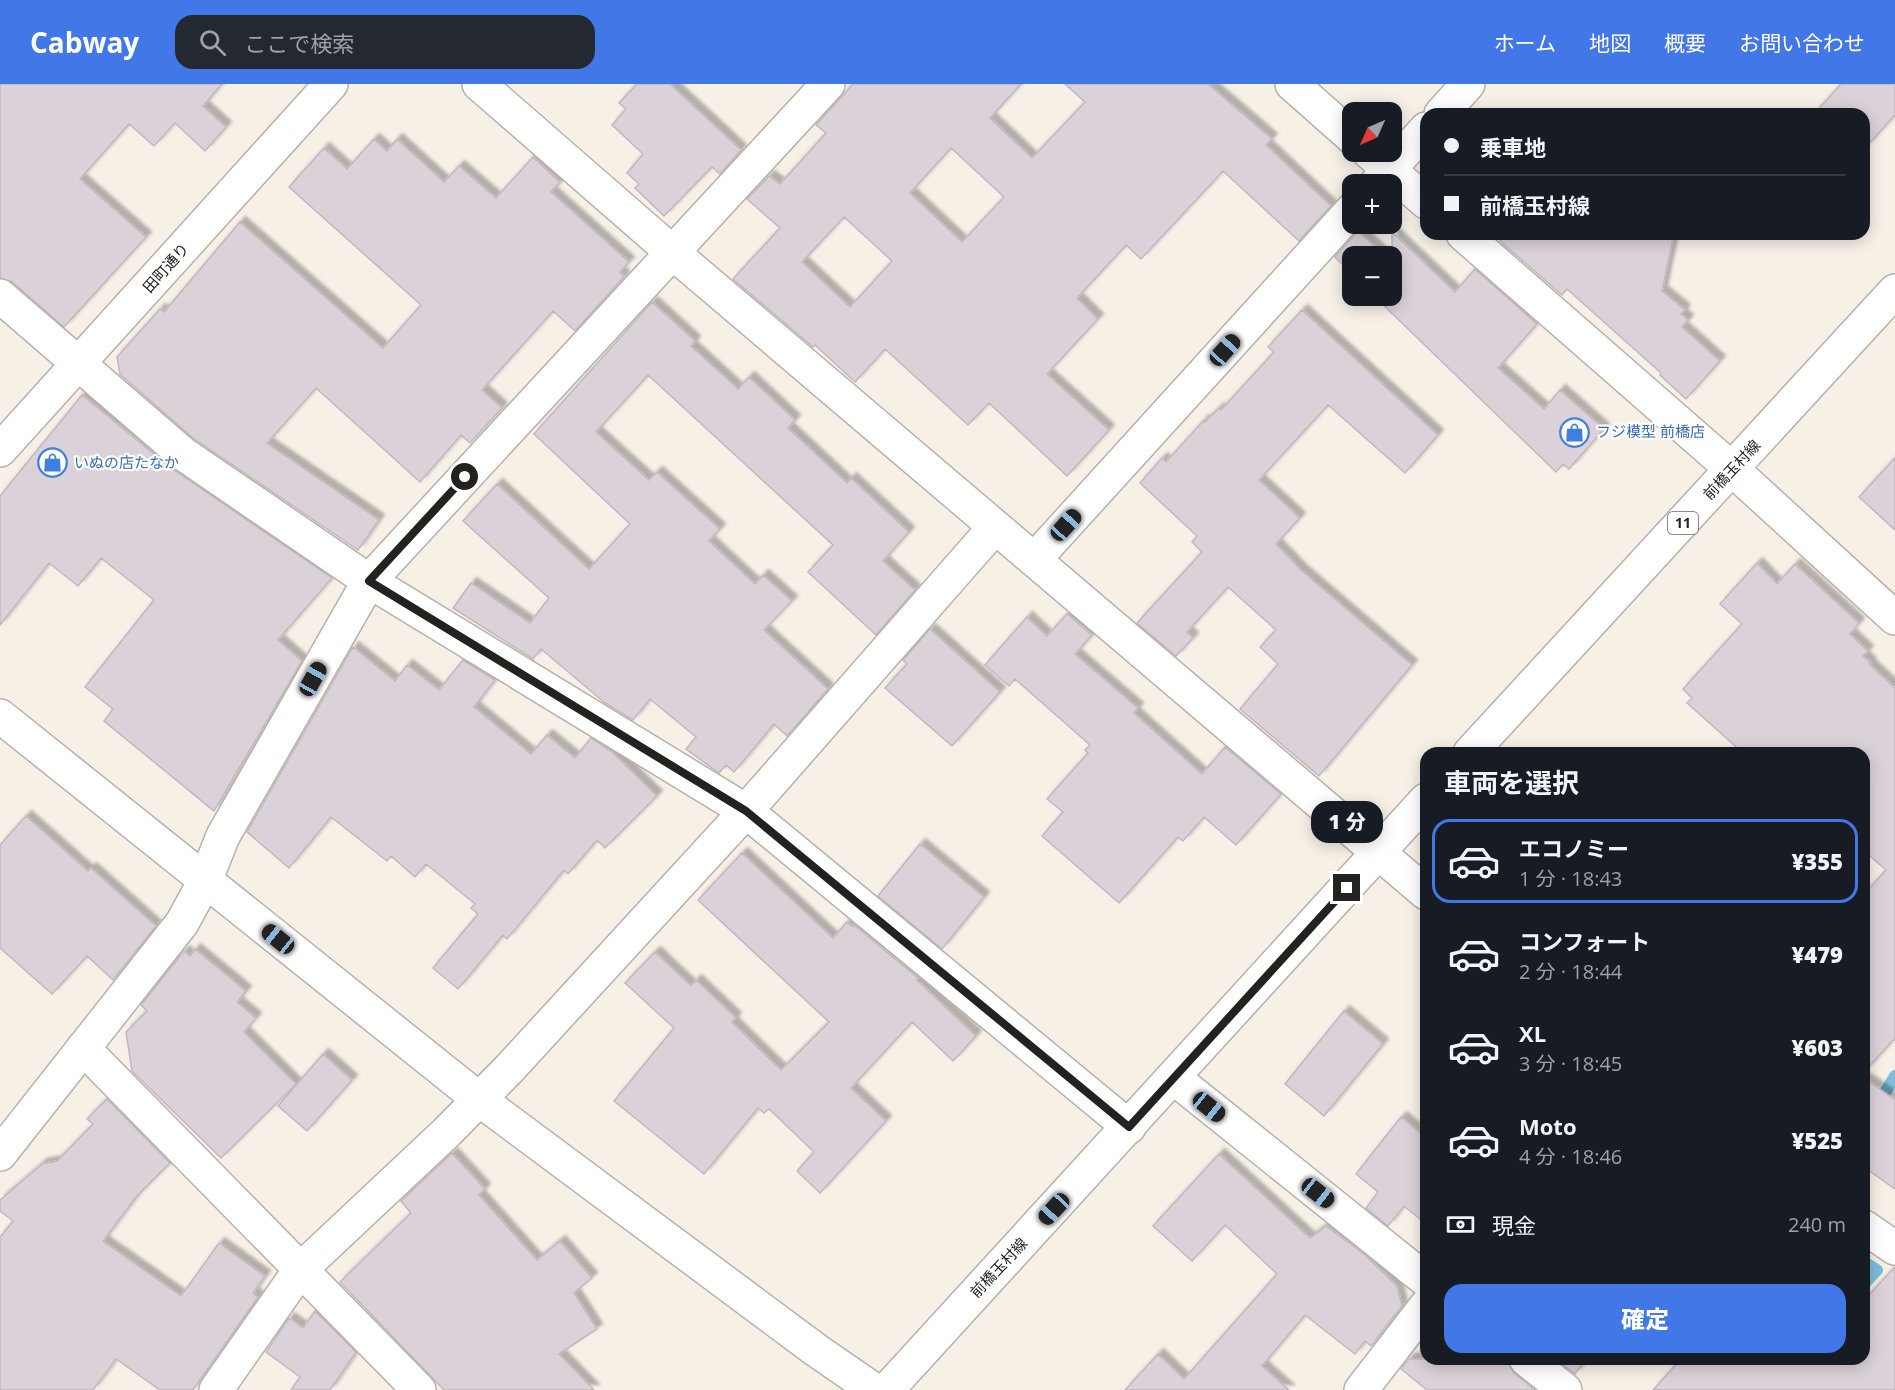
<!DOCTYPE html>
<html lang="ja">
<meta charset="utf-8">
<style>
body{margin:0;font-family:"Open Sans","Noto Sans JP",sans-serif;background:#242831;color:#f1f3f6;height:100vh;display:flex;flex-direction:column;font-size:22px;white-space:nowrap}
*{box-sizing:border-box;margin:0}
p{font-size:20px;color:#9ea1a6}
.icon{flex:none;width:33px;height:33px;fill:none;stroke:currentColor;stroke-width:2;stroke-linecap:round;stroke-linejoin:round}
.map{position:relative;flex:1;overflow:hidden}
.sheet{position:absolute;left:1420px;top:663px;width:450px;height:618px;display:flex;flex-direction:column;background:#171b24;border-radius:18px;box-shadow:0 3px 15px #0003}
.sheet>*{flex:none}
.hud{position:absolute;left:1420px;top:24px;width:450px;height:132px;border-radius:18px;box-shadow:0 3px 15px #0003;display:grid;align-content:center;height:132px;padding:0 24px;background:#171b24}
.needle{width:39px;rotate:225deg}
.controls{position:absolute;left:1342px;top:18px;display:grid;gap:12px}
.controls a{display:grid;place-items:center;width:60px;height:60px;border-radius:12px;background:#171b24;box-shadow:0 3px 15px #0003;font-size:30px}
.end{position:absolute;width:27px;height:27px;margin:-14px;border:8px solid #24221f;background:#fff;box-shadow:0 0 0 3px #fff}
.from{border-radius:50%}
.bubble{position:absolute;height:42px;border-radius:18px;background:#171b24;box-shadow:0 3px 15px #0003;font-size:20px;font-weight:800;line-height:42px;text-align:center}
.car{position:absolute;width:18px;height:36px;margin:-18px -9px;border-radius:8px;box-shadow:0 0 4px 2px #0007;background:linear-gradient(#222 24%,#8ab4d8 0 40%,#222 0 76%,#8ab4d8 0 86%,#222 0)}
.hud b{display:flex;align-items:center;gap:21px;height:57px;font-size:22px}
.hud b+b{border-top:2px solid #363941}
.hud i{width:15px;height:15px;background:#f1f3f6}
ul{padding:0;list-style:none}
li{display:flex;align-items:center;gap:18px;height:84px;margin:0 12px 9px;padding:0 12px;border:3px solid transparent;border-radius:18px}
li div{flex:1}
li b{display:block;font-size:22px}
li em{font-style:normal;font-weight:800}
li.on{border-color:#4277e8}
li>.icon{width:54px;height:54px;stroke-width:1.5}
h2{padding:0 24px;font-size:27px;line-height:72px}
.pay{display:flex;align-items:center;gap:15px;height:66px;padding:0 24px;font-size:22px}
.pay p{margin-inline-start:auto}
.button{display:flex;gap:12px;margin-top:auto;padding:12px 24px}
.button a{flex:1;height:69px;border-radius:18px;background:#4277e8;color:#fff;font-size:24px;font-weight:800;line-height:69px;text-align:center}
header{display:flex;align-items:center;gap:36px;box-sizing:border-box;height:84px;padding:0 30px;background:#4277e8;color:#fff}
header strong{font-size:28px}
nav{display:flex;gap:33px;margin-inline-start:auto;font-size:21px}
.search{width:420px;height:54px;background:#242831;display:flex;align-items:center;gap:15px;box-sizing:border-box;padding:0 21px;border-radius:18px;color:#9ea1a6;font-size:22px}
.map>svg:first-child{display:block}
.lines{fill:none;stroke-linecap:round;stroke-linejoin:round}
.stream{stroke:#7ebcda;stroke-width:12}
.building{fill:#dbd2d9;stroke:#c1b8bf;stroke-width:1.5;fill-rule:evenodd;filter:url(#shadow)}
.street-casing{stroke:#b8b1a9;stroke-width:36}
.secondary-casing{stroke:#b8b1a9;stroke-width:36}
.primary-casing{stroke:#b8b1a9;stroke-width:36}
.street{stroke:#fff;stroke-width:33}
.secondary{stroke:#fff;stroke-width:33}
.primary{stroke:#fff;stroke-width:33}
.route{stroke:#24221f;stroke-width:8}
.labels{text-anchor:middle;stroke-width:4.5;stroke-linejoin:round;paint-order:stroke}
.shield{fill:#fffefc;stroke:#666461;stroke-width:1.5}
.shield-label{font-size:14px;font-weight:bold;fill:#24221f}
.street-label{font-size:15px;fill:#24221f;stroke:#fffefc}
.shop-label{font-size:15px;fill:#366cbe;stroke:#fffefc;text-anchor:start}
</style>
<header>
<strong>Cabway</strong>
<div class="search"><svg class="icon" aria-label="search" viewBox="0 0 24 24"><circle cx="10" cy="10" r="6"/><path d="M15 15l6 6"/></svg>ここで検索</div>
<nav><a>ホーム</a><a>地図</a><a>概要</a><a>お問い合わせ</a></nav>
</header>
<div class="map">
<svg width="1895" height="1306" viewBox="0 0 1895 1306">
<defs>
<filter id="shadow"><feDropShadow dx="5.5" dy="-5.5" stdDeviation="1.5" flood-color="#0004"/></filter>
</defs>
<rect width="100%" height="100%" fill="#f6f0e7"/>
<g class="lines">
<!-- stream -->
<path class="stream" d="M1877,1022L1895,992
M1864,1178L1877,1186L1864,1200"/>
</g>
<!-- building -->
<path class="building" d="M0,0H222L203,22L226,43L205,67L175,39L154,62L129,40L80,95L146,153L64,243L12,198L0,194Z
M637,0H670L741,66L720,90L712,83L664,132L635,104L639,100L627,89L643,70L612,41L626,25L619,19Z
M853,0H1021L990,34L1032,74L1085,18L1065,0H1208L1272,55L1266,61L1331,122L1299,157L1223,87L1141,175L1126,161L1077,214L1098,235L1047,290L1109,346L1067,392L989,319L968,341L885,265L855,298L815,261L813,263L733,195L780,144L747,115L769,92L780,100L826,49L816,41ZM951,64L1004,113L962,158L910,109ZM844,133L892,177L850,223L802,178Z
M1841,0H1895V31L1864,65V30H1814Z
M374,55L387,67L397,55L444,98L459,82L496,114L533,73L560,98L551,108L629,178L620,188L624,193L575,247L553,227L482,306L502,324L470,359L461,351L420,398L316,304L267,359L379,436L358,466L193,354L120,290L117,273L160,225L164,228L240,138L383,264L421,221L289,103L324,64L347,85Z
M1358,147L1385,172H1353V191L1335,173Z
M1392,148L1455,208L1475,185L1537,240L1498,284L1544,325L1560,306L1604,345L1569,385L1563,380L1556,388L1374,212H1392Z
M1506,150H1674L1662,207L1685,226L1681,230L1688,236L1682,243L1720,277L1686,315L1660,291L1661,289L1567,205L1562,211L1500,157Z
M652,218L695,257L691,262L738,305L749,293L795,336L788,344L847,399L851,394L909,448L883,477L915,506L876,551L808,488L833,461L648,291L596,348L649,396L657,388L720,445L709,457L755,500L763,491L792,517L764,546L828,605L787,652L774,640L734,688L726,681L719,689L686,665L696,653L650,615L633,636L605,619L541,565L533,575L453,524L471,499L530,539L549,514L463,437L497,400L589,485L630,440L534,350Z
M1302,226L1438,351L1405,389L1328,321L1259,396L1300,434L1276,460L1301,486L1412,581L1319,692L1240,625L1278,580L1260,563L1276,546L1228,503L1187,548L1193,554L1176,572L1137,539L1202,468L1192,458L1197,452L1140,399L1162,374L1166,378L1204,336L1205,338L1219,324L1221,326L1274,268L1268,263Z
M82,311L171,384L332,494L278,556L302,577L214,727L104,637L113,625L85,603L154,516L101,474L78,502L49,479L0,541V412Z
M1895,374V446L1859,413Z
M1757,479L1777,500L1795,480L1859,539L1850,550L1868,567L1863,572L1871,579L1869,580L1895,604V954L1864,988V810L1886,786L1864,767V669H1743L1687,619L1692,614L1683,605L1742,540L1720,520Z
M1067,530L1092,551L1075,570L1138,624L1134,629L1202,690L1225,663L1281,710L1236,761L1204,733L1183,757L1178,753L1119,819L1042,752L1063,728L1047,715L1088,669L1085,666L1090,661L1015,595L1009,602L985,581L1027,533L1047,552Z
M930,545L1000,608L952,662L885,604L907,580L903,576Z
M353,563L395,597L407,581L439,606L463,576L495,596L474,623L531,670L547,651L575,674L591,654L612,668L657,712L605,764L597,756L568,790L564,786L507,855L503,851L458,905L433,884L478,830L471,824L475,820L426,780L415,793L391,772L387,777L331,733L289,784L247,748Z
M26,732L88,787L91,784L156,842L113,896L87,872L52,910L0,864V761Z
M920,760L984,813L942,865L878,812Z
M742,769L833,854L847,838L853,843L854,841L918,894L917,896L976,952L953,977L912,938L851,1004L886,1037L820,1109L797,1087L814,1068L769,1025L764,1029L758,1024L704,1090L614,1017L674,944L625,899L655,868L691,902L696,896L736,934L732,938L781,986L829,938L698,816Z
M195,865L246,907L237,918L256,934L244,948L296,1000L221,1074L132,987L126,948L147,927L141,921L184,867L190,872Z
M1344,927L1383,960L1324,1032L1285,1000Z
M323,970L352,996L307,1047L278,1022Z
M1864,994L1895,1016V1105L1864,1083Z
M107,1015L170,1079L136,1113L103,1157L181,1212L219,1159L265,1192L253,1209L258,1213L193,1306H160L116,1275L93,1306H0V1153L13,1137L0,1127V1116L42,1080L57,1077L93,1040L87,1035Z
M1401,1033L1426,1054V1140L1404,1122L1388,1142L1366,1124L1378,1108L1356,1090Z
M452,1069L485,1105L479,1111L537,1176L560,1157L592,1194L574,1209L597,1245L559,1270L594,1306H444L340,1198L411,1129L401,1117Z
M1219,1070L1310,1154L1326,1142L1365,1171L1397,1202L1402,1222L1371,1262L1365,1257L1355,1270L1305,1231L1262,1282L1289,1306H1125L1158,1270L1184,1295L1277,1190L1225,1141L1192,1177L1153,1142Z
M1895,1183V1306H1653L1681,1275H1864V1216Z
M315,1227L356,1268L330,1306H291L300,1293L266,1268L289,1234L303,1244Z
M1409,1275H1508L1514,1289L1535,1306H1427L1401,1285Z
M1556,1275H1586L1575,1290Z"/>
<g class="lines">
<defs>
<path id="street" d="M479,0L672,168L1426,809
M1292,0L1353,54
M1441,30L1468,0
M1369,68L1426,118
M1376,100L1426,45
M1463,150L1733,386L1895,534
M0,212L182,369L369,497L746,727L1129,1043
M1034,476L1353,125
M205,797L223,752L369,497L828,0
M83,964L419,1306
M1174,994L1426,1196
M1864,1143L1895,1164
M1526,1275L1565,1306
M216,1306L300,1186L447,1048L509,985L746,727L995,443
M1361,1306L1426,1222"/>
<path id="secondary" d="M0,366L331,0
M0,632L480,1016L816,1266L874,1306
M0,1070L182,839L205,797"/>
<path id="primary" d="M1470,669L1895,207
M887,1306L1426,716"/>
</defs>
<!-- street casing -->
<use href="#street" class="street-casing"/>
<!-- secondary casing -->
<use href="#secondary" class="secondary-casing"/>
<!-- primary casing -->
<use href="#primary" class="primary-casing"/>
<!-- street -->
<use href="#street" class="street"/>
<!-- secondary -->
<use href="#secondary" class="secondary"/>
<!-- primary -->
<use href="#primary" class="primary"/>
</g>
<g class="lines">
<!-- route -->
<path class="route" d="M465,393L369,497L746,727L1129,1043L1347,804"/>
</g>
<!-- icons -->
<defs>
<symbol id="shop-ring" viewBox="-11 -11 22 22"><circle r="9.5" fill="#fffefc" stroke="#3f7fe0" stroke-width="1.5"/><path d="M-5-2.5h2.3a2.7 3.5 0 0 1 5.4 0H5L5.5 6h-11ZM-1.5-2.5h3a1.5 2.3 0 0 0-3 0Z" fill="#3f7fe0"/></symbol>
</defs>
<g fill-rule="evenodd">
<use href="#shop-ring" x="1558" y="332" width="33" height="33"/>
<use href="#shop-ring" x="36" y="362" width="33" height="33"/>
</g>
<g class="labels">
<!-- shield labels -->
<rect class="shield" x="1668" y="428" width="30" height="22" rx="4.5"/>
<g class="shield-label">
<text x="1683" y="444">11</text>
</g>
<!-- street labels -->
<g class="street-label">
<text transform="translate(166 184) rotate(-48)" y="5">田町通り</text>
<text transform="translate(1732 386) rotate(-47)" y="5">前橋玉村線</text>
<text transform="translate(999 1184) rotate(-47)" y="5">前橋玉村線</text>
</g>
<!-- shop labels -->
<g class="shop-label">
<text x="1596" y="353">フジ模型 前橋店</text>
<text x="74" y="384">いぬの店たなか</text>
</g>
</g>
</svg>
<div class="controls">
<a><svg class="needle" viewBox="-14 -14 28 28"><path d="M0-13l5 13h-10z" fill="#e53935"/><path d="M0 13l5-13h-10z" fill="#9ea1a6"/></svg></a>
<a>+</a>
<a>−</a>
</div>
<i class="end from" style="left:465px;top:393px"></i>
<i class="end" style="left:1347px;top:804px"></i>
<div class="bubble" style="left:1311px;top:717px;width:72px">1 分</div>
<i class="car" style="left:1225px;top:266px;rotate:42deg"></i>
<i class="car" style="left:1066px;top:441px;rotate:42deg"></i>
<i class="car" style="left:313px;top:595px;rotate:29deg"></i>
<i class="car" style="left:278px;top:855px;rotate:309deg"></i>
<i class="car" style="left:1209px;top:1023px;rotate:129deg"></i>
<i class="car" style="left:1318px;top:1109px;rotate:128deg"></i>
<i class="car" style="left:1054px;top:1125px;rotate:223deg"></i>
<div class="hud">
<b><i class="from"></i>乗車地</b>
<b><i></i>前橋玉村線</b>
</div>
<section class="sheet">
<h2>車両を選択</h2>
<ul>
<li class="on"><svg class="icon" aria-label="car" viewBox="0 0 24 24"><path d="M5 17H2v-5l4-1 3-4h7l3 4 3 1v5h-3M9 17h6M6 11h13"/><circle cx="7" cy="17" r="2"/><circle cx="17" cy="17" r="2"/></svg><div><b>エコノミー</b><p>1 分 · 18:43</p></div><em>¥355</em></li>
<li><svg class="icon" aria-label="car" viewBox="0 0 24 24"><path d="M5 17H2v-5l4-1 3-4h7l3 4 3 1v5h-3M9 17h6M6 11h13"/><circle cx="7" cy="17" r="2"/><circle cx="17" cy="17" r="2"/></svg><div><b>コンフォート</b><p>2 分 · 18:44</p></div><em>¥479</em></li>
<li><svg class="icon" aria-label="car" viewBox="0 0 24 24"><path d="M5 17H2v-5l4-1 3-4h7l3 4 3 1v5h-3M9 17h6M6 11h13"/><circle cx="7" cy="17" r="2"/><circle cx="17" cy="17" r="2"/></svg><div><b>XL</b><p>3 分 · 18:45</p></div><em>¥603</em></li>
<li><svg class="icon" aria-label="car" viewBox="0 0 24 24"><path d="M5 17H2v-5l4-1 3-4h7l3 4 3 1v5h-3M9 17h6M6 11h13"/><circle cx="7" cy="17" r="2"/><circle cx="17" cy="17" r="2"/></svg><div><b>Moto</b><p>4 分 · 18:46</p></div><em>¥525</em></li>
</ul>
<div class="pay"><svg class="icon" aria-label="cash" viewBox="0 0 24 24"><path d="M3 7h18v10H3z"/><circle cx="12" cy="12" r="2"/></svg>現金<p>240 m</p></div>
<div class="button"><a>確定</a></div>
</section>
</div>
